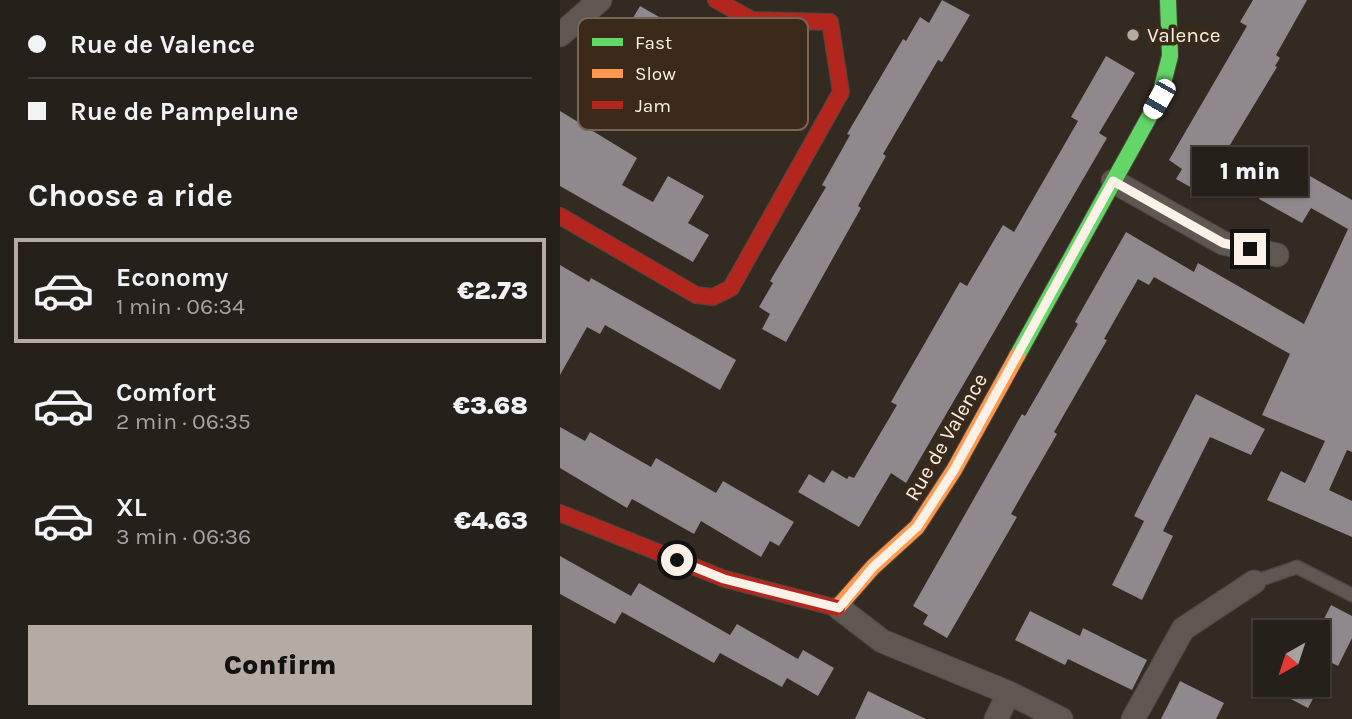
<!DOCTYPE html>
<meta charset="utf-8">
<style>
body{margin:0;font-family:Karla,sans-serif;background:#322d27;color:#f1f3f6;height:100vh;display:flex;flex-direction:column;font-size:26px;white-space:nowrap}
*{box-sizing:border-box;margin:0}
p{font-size:23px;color:#a4a3a2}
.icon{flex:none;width:38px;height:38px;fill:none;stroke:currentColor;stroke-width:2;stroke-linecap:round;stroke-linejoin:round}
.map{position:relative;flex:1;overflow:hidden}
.sheet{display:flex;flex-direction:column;background:#26201a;width:560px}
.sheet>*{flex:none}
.banner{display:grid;align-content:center;height:154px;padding:0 28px;background:#26201a}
.needle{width:46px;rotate:219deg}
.controls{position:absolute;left:693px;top:620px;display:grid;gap:14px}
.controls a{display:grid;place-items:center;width:77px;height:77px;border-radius:0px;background:#26201a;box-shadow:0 2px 5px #0004,0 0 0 2px #423e39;font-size:35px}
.end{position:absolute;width:32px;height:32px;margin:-16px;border:9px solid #fcf1e7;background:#111;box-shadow:0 0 0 4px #111}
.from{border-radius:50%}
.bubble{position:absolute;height:49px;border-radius:0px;background:#26201a;box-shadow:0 2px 5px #0004,0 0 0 2px #423e39;font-size:23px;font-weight:800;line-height:49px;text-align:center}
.car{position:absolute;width:21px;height:42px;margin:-21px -10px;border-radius:9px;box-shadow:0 0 5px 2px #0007;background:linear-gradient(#fff 24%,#345 0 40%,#fff 0 76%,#345 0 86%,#fff 0)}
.banner b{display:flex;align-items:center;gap:24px;height:66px;font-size:26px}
.banner b+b{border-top:2px solid #423e39}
.banner i{width:18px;height:18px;background:#f1f3f6}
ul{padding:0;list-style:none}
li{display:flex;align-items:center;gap:21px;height:105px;margin:0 14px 10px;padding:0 14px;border:4px solid transparent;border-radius:0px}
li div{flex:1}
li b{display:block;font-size:26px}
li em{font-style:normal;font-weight:800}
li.current{border-color:#b6aba2}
li>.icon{width:63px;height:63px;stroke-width:1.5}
h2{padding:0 28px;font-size:32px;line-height:84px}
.action{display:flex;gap:14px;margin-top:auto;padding:14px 28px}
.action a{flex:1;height:80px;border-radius:0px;background:#b6aba2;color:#111;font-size:28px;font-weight:800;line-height:80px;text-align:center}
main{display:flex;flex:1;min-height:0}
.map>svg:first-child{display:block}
.building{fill:#8f888c}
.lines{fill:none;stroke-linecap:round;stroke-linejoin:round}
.lane-casing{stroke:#4f4740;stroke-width:15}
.street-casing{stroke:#4f4740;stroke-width:25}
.fast-casing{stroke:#4f4740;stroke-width:18}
.slow-casing{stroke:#4f4740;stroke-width:18}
.jam-casing{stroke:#4f4740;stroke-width:18}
.lane{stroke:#5f5852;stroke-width:12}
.street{stroke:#5f5852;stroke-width:23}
.fast{stroke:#63d668;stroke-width:16}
.slow{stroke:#ff974d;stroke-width:16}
.jam{stroke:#b3261e;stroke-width:16}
.route{stroke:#fcf1e7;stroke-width:9}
.poi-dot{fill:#b6aba2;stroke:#3b2a1a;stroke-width:2.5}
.labels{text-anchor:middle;stroke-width:7;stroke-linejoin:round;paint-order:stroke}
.poi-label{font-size:21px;fill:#fcf1e7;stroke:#3b2a1a;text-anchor:start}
.street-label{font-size:21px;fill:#fcf1e7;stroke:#3b2a1a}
.key{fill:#3b2a1a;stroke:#756658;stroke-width:2}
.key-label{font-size:19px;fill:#fcf1e7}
</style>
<main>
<section class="sheet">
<div class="banner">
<b><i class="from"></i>Rue de Valence</b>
<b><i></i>Rue de Pampelune</b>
</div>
<h2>Choose a ride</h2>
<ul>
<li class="current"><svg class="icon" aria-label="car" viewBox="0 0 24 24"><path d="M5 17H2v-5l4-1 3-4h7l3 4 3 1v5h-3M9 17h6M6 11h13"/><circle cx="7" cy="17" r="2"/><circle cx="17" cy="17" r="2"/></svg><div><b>Economy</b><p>1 min · 06:34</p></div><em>€2.73</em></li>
<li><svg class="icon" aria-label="car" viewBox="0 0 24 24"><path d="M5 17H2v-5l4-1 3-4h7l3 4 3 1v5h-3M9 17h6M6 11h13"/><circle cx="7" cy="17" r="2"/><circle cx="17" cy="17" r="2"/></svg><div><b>Comfort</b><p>2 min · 06:35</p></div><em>€3.68</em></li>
<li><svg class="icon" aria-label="car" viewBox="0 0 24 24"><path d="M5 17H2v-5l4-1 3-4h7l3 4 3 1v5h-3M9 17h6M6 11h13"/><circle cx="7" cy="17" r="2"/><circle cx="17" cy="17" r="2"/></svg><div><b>XL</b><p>3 min · 06:36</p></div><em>€4.63</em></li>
</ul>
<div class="action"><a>Confirm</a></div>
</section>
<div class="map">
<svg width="792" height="719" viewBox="0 0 792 719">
<rect width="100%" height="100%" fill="#332a22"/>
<!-- building -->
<path class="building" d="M382,0L410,15L382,62L378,60L323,154L326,156L298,206L301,208L226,342L202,329L210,314L199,307L213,283L210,281L266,187L262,185L290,135L287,134L343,39L346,41L360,17L369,23Z
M693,0H747L716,55L720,58L715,66L717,67L641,193L616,179L622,169L609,160L687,26L680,22Z
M80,6L141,41L124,71L63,35Z
M546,56L575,73L539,133L547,138L346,483L331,473L299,527L238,492L249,474L264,483L272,470L287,479L289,476L294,478L337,405L331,402L400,282L407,286L443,225L454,232L518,121L511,117Z
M0,111L77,158L62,185L93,202L108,176L144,196L128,223L149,235L133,262L0,186Z
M713,155L792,200V452L787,450L769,490L792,501V537L707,500L721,471L745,483L765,441L702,415L730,354L594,277L589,285L578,279L544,339L547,340L494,432L497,434L451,514L457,517L387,638L363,624L368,615L353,606L462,414L465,416L518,324L515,322L566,232L634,272L638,263L744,324L788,229L751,208L742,223L699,199L708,183L700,178Z
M0,265L29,282L31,278L176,360L160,390L45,325L40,334L27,327L0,375Z
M636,394L705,429L691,455L650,437L603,531L613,536L582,600L552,585L584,521L574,516Z
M0,427L25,441L30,432L91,467L96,458L156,493L163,481L234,522L219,546L210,541L201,557L141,521L134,534L72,499L67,508L0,468Z
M0,556L71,596L79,583L170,635L177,624L238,659L243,650L274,668L258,696L227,678L222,687L160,653L154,663L62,612L55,624L0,594Z
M771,605L792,616V638L778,666L758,656V631Z
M470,611L520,636L523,628L587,660L572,690L508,659L505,665L455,640Z
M620,681L664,703L656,719H601Z
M702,684H761L748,708Z
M308,691L324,699L366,719H295Z"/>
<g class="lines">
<defs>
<path id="lane" d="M694,582L737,567L792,595"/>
<path id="street" d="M0,35L40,0
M553,181L663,243L717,255
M279,608L322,641L449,693L501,719
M436,719L449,693
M573,719L623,629L694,582"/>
<path id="fast" d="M457,356L599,99L610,56L608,0"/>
<path id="slow" d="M277,608L313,567L357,527L394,470L457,356"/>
<path id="jam" d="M0,216L136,295L153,297L171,288L281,92L270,22L192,20L156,0
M0,513L165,579L277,608"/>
</defs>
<!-- lane casing -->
<use href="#lane" class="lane-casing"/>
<!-- street casing -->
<use href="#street" class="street-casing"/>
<!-- fast casing -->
<use href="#fast" class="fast-casing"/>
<!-- slow casing -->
<use href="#slow" class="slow-casing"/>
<!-- jam casing -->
<use href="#jam" class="jam-casing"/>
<!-- lane -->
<use href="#lane" class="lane"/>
<!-- street -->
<use href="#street" class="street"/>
<!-- fast -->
<use href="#fast" class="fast"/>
<!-- slow -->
<use href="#slow" class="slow"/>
<!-- jam -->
<use href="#jam" class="jam"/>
</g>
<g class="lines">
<!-- route -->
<path class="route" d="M117,560L164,579L279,608L313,567L357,527L394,470L553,181L663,243L690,249"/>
</g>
<!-- markers -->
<circle class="poi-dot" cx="573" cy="35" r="7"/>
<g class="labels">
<!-- poi labels -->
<g class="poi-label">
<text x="587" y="42">Valence</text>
</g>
<!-- street labels -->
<g class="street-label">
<text transform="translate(386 437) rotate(-60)" y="7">Rue de Valence</text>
</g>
</g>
<!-- legend -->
<rect x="18" y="18" width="230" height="112" rx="10" class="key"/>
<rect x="32" y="38" width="31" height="8" fill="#63d668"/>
<rect x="32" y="69" width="31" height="9" fill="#ff974d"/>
<rect x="32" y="101" width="31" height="8" fill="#b3261e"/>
<g class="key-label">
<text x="75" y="49">Fast</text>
<text x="75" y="80">Slow</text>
<text x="75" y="112">Jam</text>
</g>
</svg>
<div class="controls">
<a><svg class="needle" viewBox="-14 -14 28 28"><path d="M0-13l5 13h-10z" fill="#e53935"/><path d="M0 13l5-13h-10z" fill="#a4a3a2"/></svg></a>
</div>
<i class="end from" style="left:117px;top:560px"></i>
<i class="end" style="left:690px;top:249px"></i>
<div class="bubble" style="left:632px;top:147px;width:116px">1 min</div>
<i class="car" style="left:599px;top:99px;rotate:210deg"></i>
</div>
</main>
